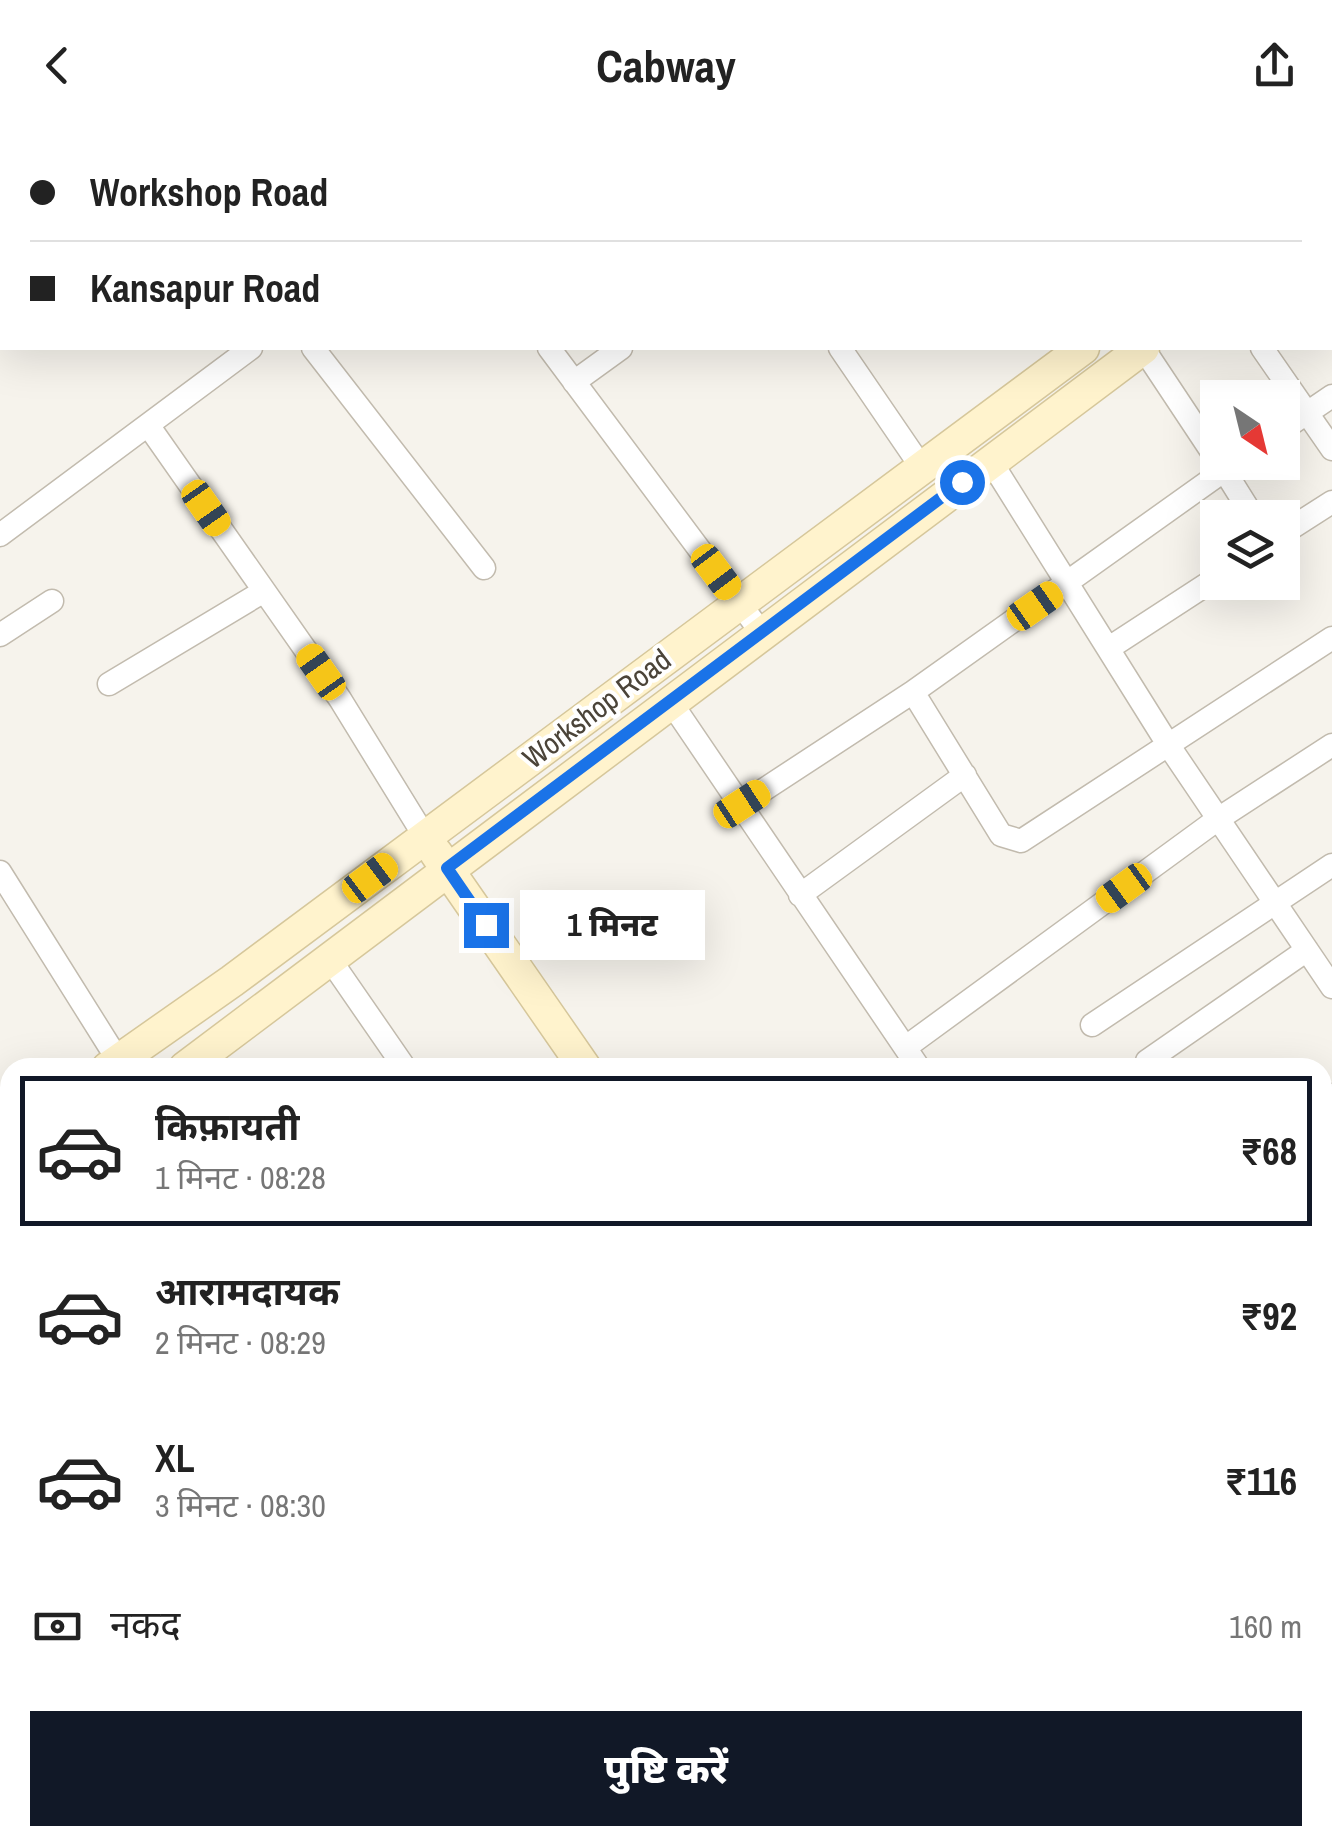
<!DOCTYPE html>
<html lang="hi">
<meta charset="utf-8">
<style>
body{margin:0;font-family:"Archivo Narrow","Noto Sans Devanagari",sans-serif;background:#f2f2f2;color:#222;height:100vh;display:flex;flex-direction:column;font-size:38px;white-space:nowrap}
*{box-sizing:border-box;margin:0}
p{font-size:32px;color:#767676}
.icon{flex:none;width:55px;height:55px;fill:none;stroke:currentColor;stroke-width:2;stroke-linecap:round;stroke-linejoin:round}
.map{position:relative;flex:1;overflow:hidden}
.drawer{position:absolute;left:0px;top:928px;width:1332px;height:788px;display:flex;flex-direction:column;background:#fff;border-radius:30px 30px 0 0;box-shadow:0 10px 40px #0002}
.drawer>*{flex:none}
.guide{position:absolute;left:0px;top:0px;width:1332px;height:220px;box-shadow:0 10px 40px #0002;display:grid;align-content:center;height:220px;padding:0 30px;background:#fff}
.needle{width:65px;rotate:145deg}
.controls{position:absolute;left:1200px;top:250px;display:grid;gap:20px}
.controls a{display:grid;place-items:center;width:100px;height:100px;border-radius:0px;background:#fff;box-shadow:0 10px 40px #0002;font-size:50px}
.end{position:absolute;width:45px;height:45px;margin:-22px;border:12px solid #1a73e8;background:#fff;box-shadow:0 0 0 5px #fff}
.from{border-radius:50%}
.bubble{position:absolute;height:70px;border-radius:0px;background:#fff;box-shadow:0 10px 40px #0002;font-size:32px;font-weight:800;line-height:70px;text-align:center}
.car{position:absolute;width:30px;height:60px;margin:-30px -15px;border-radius:12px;box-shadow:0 0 8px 2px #0007;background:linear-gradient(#f5c518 24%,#345 0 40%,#f5c518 0 76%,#345 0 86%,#f5c518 0)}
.guide b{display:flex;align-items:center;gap:35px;height:95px;font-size:38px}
.guide b+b{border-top:2px solid #e0e0e0}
.guide i{width:25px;height:25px;background:#222}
ul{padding:18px 0 0;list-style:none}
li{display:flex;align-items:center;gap:30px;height:150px;margin:0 20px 15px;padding:0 10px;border:5px solid transparent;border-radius:0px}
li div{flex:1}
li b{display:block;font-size:38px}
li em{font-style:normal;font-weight:800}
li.on{border-color:#111827}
li>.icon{width:90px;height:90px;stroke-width:1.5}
.pay{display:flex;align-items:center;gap:25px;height:110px;padding:0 30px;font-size:38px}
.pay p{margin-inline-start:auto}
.primary-button{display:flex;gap:20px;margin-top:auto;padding:20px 30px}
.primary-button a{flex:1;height:115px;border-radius:0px;background:#111827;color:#fff;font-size:40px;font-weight:800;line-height:115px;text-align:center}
header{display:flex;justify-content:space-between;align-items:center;height:130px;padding:0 30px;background:#fff;font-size:45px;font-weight:800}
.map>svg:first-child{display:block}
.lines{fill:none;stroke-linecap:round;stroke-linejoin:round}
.street-casing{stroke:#c2bbae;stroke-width:25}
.secondary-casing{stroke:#d6c79b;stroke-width:35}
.street{stroke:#fff;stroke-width:22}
.secondary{stroke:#fff3cd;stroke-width:32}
.route{stroke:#1a73e8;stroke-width:12}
.labels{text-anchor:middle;stroke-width:8;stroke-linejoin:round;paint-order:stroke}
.street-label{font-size:30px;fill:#4b4439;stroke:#fff}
</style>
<header><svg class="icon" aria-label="back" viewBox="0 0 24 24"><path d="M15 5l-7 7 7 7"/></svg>Cabway<svg class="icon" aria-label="share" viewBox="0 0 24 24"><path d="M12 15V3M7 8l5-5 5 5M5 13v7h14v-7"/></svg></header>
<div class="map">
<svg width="1332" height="1713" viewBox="0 0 1332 1713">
<rect width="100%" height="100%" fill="#f6f3ec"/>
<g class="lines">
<defs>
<path id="street" d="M386,0L388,2
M694,0L695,2
M1071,0L1073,2
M1315,0L1317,2
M251,2L254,0
M571,2L574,0
M875,2L879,0
M1330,137L1332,140
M313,218L484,438
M549,218L761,502
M840,218L922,338
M1143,218L1218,331
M1262,218L1332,319
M574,252L621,218
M148,295L340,569L425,707
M1282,300L1332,266
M990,330L1169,616L1332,857
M1219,332L1254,388
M1282,404L1332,372
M0,405L251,218
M0,505L52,471
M1109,518L1218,447
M109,554L264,461
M913,562L1001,705L1021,711L1332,508
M670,571L919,938
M742,674L913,562L1236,332
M0,742L123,938
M800,765L965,645
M329,828L405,938
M1092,895L1332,735
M906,917L1218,689L1332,615
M1147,931L1307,820
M1322,972L1332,965
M1322,1203L1332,1196
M1322,1433L1332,1427
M0,1442L10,1441
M0,1588H10
M1322,1643L1332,1636
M1322,1691L1332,1706
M96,1705V1713
M1216,1713L1228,1705"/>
<path id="secondary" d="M1330,35L1332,33
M1330,80L1332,79
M436,723L585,938
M108,938L232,851L1083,218
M185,938L1143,218
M0,1000L10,995
M0,1052L10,1047
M1105,1705L1111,1713"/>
</defs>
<!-- street casing -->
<use href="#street" class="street-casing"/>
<!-- secondary casing -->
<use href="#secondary" class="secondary-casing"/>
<!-- street -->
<use href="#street" class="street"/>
<!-- secondary -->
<use href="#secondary" class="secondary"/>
</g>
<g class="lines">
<!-- route -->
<path class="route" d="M486,795L447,738L962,352"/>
</g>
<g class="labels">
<!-- street labels -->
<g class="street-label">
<text transform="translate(597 579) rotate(-37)" y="10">Workshop Road</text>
</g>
</g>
</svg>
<div class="controls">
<a><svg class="needle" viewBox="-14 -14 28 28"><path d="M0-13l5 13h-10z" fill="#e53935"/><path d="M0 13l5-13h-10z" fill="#767676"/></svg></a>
<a><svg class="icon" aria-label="layers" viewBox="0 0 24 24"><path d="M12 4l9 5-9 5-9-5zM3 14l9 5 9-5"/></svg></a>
</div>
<i class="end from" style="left:962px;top:352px"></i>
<i class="end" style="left:486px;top:795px"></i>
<div class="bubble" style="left:520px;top:760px;width:185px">1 मिनट</div>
<i class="car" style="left:206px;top:378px;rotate:145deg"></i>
<i class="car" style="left:716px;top:442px;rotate:143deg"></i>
<i class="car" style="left:1035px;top:476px;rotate:55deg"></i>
<i class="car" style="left:321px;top:542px;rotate:325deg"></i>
<i class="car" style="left:742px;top:674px;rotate:57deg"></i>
<i class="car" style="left:370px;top:748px;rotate:53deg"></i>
<i class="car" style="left:1124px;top:758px;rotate:234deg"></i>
<div class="guide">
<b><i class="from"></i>Workshop Road</b>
<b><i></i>Kansapur Road</b>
</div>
<section class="drawer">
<ul>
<li class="on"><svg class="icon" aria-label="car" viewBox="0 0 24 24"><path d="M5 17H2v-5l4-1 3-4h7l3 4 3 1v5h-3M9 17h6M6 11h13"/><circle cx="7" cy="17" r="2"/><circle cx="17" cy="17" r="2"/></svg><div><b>किफ़ायती</b><p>1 मिनट · 08:28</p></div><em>₹68</em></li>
<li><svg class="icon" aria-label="car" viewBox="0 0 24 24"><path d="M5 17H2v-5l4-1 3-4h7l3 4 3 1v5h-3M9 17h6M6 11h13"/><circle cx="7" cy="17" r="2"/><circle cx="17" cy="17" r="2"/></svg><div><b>आरामदायक</b><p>2 मिनट · 08:29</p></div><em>₹92</em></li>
<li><svg class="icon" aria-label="car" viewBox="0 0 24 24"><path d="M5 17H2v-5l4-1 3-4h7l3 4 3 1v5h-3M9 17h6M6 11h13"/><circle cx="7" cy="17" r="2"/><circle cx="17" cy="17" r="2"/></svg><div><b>XL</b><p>3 मिनट · 08:30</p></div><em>₹116</em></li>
</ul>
<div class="pay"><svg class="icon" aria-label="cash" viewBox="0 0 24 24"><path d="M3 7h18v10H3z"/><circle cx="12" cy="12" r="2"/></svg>नकद<p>160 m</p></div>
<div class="primary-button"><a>पुष्टि करें</a></div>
</section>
</div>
